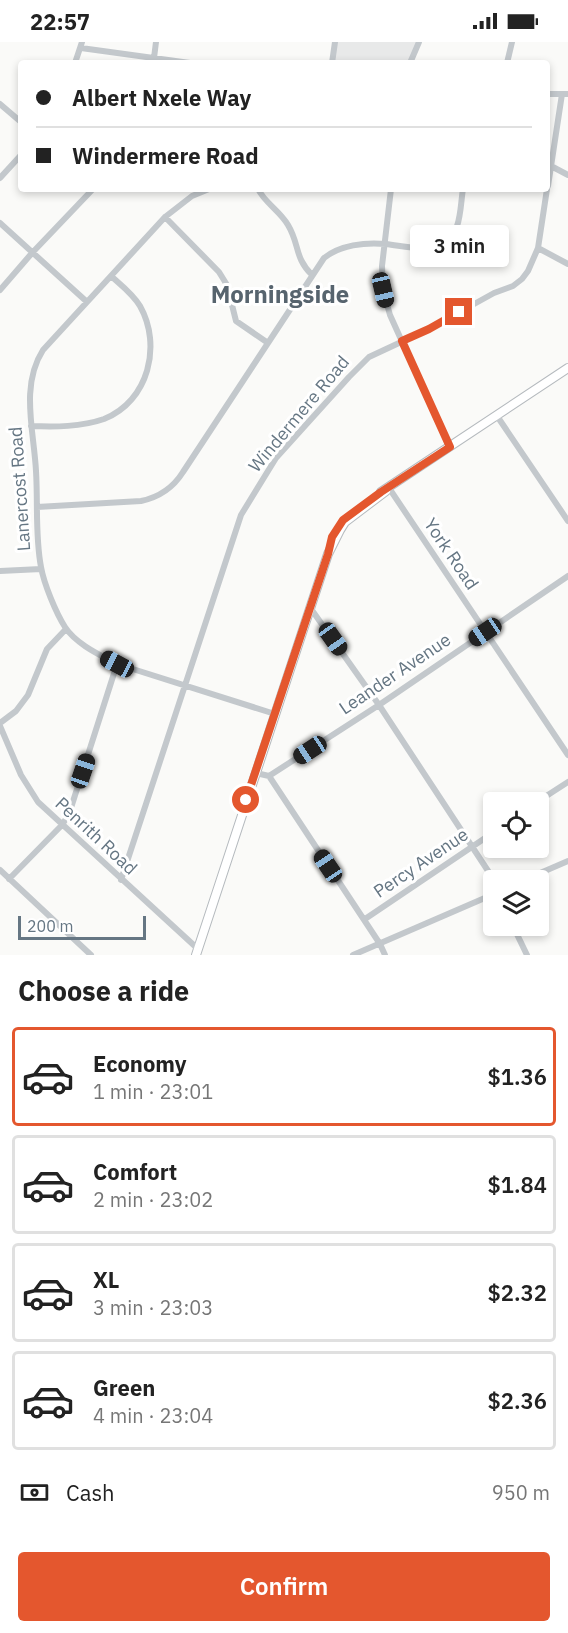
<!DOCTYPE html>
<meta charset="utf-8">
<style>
body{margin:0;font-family:"IBM Plex Sans",sans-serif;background:#f6f6f6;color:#222;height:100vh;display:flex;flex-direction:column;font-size:22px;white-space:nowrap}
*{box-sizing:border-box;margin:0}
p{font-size:20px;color:#767676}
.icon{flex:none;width:33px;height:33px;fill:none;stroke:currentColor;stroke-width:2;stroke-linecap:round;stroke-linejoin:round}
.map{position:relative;height:913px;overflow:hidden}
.details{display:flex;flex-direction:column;background:#fff;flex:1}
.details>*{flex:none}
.top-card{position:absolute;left:18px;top:18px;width:532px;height:132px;border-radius:6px;box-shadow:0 3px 9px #0003;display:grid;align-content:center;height:132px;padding:0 18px;background:#fff}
.tools{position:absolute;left:483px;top:750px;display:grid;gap:12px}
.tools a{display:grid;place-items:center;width:66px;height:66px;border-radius:6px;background:#fff;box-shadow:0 3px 9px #0003;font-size:30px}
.scale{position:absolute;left:18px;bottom:15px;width:128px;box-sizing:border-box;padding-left:6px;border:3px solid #657683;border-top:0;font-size:16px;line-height:21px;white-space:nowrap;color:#657683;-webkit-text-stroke:4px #fff;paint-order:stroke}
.end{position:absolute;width:27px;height:27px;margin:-14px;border:8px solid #e4572e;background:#fff;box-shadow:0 0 0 3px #fff}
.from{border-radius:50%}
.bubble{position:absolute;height:42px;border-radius:6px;background:#fff;box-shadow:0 3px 9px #0003;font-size:20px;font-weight:600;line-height:42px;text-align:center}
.car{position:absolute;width:18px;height:36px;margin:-18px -9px;border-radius:8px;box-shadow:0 0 4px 2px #0007;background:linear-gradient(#222 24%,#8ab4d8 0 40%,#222 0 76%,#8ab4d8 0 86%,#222 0)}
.top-card b{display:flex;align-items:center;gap:21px;height:57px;font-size:22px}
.top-card b+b{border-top:2px solid #e0e0e0}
.top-card i{width:15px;height:15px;background:#222}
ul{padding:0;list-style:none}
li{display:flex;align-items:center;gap:18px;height:99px;margin:0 12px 9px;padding:0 6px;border:3px solid #e0e0e0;border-radius:6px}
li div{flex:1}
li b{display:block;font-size:22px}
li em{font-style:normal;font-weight:600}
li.selected{border-color:#e4572e}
li>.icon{width:54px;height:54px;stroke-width:1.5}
h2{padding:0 18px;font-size:27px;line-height:72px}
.pay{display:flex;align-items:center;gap:15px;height:66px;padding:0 18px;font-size:22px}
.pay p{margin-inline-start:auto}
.action{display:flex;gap:12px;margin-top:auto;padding:12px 18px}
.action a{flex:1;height:69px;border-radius:6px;background:#e4572e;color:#fff;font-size:24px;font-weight:600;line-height:69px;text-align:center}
.status{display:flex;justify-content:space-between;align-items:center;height:42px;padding:0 30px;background:#fff;direction:ltr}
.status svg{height:16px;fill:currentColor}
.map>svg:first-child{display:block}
.built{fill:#e8e9e9}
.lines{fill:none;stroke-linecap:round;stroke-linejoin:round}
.major-casing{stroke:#b5babe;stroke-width:10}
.minor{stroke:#c3c8cc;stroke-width:6}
.major{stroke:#fff;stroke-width:8}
.route{stroke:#e4572e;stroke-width:8}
.labels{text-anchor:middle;stroke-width:6;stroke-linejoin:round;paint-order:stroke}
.street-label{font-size:18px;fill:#657683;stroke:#fff}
.district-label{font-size:24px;font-weight:bold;fill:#57646e;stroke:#fff}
</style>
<div class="status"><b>22:57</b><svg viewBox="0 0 49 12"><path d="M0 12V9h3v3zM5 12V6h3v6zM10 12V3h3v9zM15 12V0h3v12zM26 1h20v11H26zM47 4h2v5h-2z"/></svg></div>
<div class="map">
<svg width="568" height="913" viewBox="0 0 568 913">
<rect width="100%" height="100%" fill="#fafaf8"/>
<!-- built -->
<path class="built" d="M336,0H417L409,21H333Z"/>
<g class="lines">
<defs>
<path id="major" d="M381,450L568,326
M196,913L328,512L340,488L345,480L386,449"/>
</defs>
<!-- major casing -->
<use href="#major" class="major-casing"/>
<!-- minor -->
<path class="minor" d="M81,6L190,21
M154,16L156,0
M75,21L82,0
M332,21L335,0
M410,21L419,0
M507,21L512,0
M548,52H568
M0,62L21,80
M551,124L568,133
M0,136L21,113
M548,144L562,52
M209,147L192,154L165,175L43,308C20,344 34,389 36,429C38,461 35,494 41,525C44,542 56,571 65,585C76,602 100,613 117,622L275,672
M258,147C265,161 280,169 288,183C300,203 294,215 312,233
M391,147L382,224L383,248L390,273L450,406
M165,175L219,230L227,243L236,279L268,301
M0,181L86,259
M538,206L568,222
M0,248L32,211L93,147
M497,374L568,479
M31,384C55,385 81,385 104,377C149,359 162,303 140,264C133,252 121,243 111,234
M389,446L568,713
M37,465L141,459C160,455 173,446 183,430L324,216C340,203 365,200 386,202C412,205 443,216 457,184C461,173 461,159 463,147
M0,529L41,527
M309,564L379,663L494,838
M0,681L16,669L28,653L47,607L66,587
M0,684L21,733L38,760L198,907
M256,731L269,734L380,902L385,913
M269,734L379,663L568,534
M537,760L568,740
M0,828L91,913
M9,837L62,783L69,772L117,622
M121,838L241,473L276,416L349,335L369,315L429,287L494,251L513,244L522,237L528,229L538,206L547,147
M524,838L568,819
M365,877L494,790
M513,884L527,913
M353,913L494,852"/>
<!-- major -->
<use href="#major" class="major"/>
</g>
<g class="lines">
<!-- route -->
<path class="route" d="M246,758L328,512L332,495L343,478L381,450L450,405L402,299L429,287L459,270"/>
</g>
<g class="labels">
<!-- street labels -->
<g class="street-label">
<text transform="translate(299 372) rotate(-50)" y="6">Windermere Road</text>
<text transform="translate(20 447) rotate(-94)" y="6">Lanercost Road</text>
<text transform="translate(451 512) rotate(56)" y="6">York Road</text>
<text transform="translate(395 632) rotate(-34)" y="6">Leander Avenue</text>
<text transform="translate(96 794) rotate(43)" y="6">Penrith Road</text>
<text transform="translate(421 821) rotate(-34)" y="6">Percy Avenue</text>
</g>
<!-- district labels -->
<g class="district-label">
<text x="280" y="261">Morningside</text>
</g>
</g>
</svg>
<div class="tools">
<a><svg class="icon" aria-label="locate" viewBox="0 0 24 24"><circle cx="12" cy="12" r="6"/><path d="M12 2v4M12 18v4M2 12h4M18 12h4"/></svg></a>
<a><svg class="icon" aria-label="layers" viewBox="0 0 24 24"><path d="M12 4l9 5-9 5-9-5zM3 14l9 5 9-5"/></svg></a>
</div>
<div class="scale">200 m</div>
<i class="end from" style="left:246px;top:758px"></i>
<i class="end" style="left:459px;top:270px"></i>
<div class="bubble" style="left:410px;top:183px;width:99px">3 min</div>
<i class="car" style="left:383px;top:248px;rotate:167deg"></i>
<i class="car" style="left:485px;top:590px;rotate:236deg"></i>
<i class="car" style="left:333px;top:597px;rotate:145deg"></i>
<i class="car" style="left:117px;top:622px;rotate:298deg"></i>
<i class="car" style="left:310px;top:708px;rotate:237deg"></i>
<i class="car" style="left:83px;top:729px;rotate:19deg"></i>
<i class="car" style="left:328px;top:824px;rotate:326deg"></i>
<div class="top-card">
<b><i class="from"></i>Albert Nxele Way</b>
<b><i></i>Windermere Road</b>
</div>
</div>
<section class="details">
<h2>Choose a ride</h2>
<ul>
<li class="selected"><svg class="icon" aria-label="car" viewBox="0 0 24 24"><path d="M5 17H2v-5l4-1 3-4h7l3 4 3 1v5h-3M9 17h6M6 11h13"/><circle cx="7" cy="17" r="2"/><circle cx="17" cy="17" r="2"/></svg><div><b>Economy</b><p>1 min · 23:01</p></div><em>$1.36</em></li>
<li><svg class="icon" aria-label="car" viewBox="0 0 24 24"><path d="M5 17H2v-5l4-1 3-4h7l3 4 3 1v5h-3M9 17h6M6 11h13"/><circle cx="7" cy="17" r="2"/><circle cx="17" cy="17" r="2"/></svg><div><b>Comfort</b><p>2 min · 23:02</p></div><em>$1.84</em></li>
<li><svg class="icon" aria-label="car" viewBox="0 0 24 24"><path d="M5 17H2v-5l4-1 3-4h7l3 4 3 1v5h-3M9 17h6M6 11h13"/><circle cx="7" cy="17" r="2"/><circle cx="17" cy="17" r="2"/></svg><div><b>XL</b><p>3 min · 23:03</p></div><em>$2.32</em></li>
<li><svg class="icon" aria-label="car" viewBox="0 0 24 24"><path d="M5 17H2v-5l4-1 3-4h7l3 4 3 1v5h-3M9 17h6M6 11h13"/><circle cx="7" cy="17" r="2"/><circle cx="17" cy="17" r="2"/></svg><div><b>Green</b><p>4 min · 23:04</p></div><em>$2.36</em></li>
</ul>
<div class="pay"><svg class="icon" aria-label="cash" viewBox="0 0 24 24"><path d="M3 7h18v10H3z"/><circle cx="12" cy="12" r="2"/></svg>Cash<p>950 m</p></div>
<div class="action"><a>Confirm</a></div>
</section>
